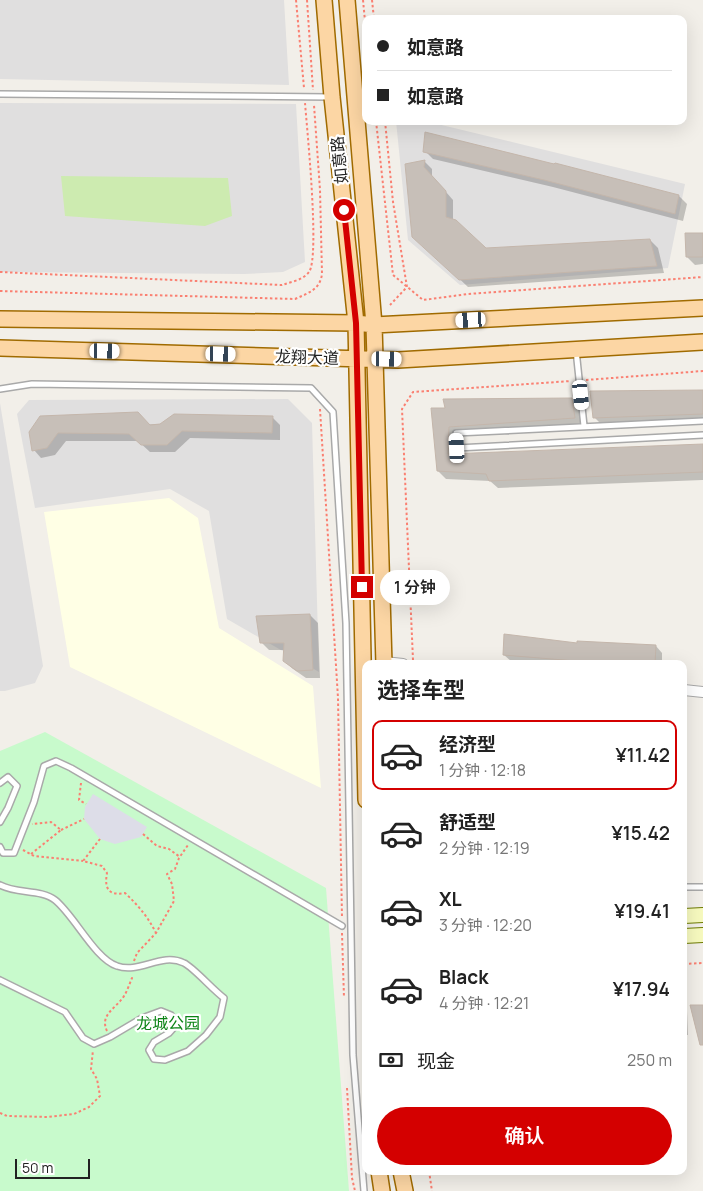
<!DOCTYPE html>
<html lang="zh">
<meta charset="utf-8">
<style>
body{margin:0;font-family:Manrope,"Noto Sans SC",sans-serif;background:#f2f2f2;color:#222;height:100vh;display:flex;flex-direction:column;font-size:19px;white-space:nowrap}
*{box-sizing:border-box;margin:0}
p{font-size:16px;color:#767676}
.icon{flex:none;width:28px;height:28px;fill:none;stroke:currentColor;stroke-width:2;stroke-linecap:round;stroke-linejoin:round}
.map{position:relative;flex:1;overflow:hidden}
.drawer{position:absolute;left:362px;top:660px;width:325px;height:515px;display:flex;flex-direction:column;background:#fff;border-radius:10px;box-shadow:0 5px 20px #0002}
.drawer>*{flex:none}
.hud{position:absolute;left:362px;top:15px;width:325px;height:110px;border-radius:10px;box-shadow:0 5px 20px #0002;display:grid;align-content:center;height:110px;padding:0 15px;background:#fff}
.scale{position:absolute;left:15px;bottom:12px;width:75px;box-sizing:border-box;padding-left:5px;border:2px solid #222;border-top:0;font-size:14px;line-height:18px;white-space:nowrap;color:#222;-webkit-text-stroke:4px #fff;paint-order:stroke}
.end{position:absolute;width:22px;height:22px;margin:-11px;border:6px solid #d40000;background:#fff;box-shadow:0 0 0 2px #fff}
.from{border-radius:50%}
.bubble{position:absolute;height:35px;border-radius:18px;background:#fff;box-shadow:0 5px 20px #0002;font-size:16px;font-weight:600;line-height:35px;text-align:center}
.car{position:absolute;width:15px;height:30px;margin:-15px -8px;border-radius:6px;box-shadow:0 0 4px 1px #0007;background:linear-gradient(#fff 24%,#345 0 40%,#fff 0 76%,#345 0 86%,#fff 0)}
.hud b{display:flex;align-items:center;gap:18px;height:48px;font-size:19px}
.hud b+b{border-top:1px solid #e0e0e0}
.hud i{width:12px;height:12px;background:#222}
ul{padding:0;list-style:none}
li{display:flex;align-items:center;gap:15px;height:70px;margin:0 10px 8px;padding:0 5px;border:2px solid transparent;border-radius:10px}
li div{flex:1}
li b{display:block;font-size:19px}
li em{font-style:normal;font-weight:600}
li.on{border-color:#d40000}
li>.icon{width:45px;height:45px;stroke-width:1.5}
h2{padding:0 15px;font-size:22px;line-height:60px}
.pay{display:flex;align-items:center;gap:12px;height:55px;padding:0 15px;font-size:19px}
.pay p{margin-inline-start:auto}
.primary-button{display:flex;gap:10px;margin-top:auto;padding:10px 15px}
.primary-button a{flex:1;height:58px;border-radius:30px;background:#d40000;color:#fff;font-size:20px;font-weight:600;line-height:58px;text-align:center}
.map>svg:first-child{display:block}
.residential{fill:#e0dfdf}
.education{fill:#ffffe5}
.grass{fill:#cdebb0}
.park{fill:#c8facc}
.plaza{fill:#dddde8}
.shadow{fill:#0003}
.building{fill:#c7bfb8;stroke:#c4b6ab}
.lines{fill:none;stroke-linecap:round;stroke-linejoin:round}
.lane-casing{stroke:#a9a9a9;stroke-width:8}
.street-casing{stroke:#a9a9a9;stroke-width:12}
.secondary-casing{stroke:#707d05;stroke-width:16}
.primary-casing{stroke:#a06b00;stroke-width:18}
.path{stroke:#fa8072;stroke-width:2;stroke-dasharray:2.5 2.5;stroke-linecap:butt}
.lane{stroke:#fff;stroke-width:5}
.street{stroke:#fff;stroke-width:10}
.secondary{stroke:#f7fabf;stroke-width:14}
.primary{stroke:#fcd6a4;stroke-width:15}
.route{stroke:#d40000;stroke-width:6}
.labels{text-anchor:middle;stroke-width:4.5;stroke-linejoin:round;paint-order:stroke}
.street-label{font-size:16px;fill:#222;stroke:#fff}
.park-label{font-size:16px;fill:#0c8416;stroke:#fff}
</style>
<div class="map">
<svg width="703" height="1191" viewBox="0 0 703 1191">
<rect width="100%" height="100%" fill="#f2efe9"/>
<!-- residential -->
<path class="residential" d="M0,0H284L289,85L0,79Z
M0,103L296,104L305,262L283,272L244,274L0,272Z
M396,121H425L685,184L668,268L460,285L408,240Z
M288,399L312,423L319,672L227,619L209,511L170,489L35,508L17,414L29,400Z
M0,403L43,666L35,683L5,691H0Z"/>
<!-- education -->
<path class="education" d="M169,498L198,518L219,628L313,686L321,788L70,667L44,512Z"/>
<!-- grass -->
<path class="grass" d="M61,176L228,178L232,216L205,226L65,216Z"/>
<!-- park -->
<path class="park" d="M45,732L326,888L349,1191H0V751Z"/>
<!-- plaza -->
<path class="plaza" d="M93,794L147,827L141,837L115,844L100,839L84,819L85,807Z"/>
<!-- shadow -->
<path class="shadow" d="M425,151L556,164L679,196L687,204L683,221L553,187L433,159Z
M424,161L432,169V176L453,200V221L486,249L650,240L658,248L664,273L468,287L414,236Z
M703,234V264L695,265L687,257Z
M703,391V421L602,425L594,417Z
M571,399L579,407L582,426L456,435V455L703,445V480L498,488L490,481L446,479L438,471L433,409Z
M272,417L280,425V440L190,438L175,452H150L138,441H66L55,455L41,458L34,450L30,432Z
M310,615L318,623L320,678H306L293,669L284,661L285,650H269L261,642Z
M656,646L662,653V664H543L511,661L504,655Z
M684,984L686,986L688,1035H684Z"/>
<!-- building -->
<path class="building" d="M425,132L554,164L555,163L679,195L675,214L544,180L423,152Z
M425,160L424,167L446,191V217L456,220L486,248L650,239L657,266L459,280L412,237L405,164Z
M685,233H703V257H686Z
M703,390V414L593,418L590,391Z
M572,398L575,418L449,427L448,454L703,444V472L489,481L486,474L437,471L431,408H445L443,399Z
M138,412L150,425L160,424L174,414L273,416L272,433L182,431L167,445H141L129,434L58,433L47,448L32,451L29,432L40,416Z
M310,614L313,670L297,671L283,661L284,643H260L256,616Z
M504,634L577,643V641L656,645L655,664L576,662V661L503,655Z
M690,1005H703V1045H700Z"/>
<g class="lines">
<defs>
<path id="lane" d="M0,94L329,97
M576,350L584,426
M0,389L32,384L311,388L333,412L346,623L353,1055L364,1191
M703,421L456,433L457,448L703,435
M0,783L8,777L17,786L8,808L0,822
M0,847L3,853H14L34,802L44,766L56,761L71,768L342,926
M0,885C16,894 41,889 55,900C74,915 95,959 117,966C140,974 161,952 184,963C193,967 213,990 224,998L220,1017L206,1035L188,1051L165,1060L154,1059L149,1050L154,1042L169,1033L177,1024L171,1015L161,1011L142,1018L110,1037L94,1044L83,1038L65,1012L0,980
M684,887H703"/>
<path id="street" d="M384,662L403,664
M684,690L703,692"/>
<path id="secondary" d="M684,916L703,915
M684,936L703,935"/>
<path id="primary" d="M324,0L332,97L356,323L366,800
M347,0L374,325L384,664
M0,319L356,323L374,325L703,308
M0,348L398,360L703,342
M379,1171L382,1191
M401,1171L405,1191"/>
</defs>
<!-- lane casing -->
<use href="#lane" class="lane-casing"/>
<!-- street casing -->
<use href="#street" class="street-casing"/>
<!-- secondary casing -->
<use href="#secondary" class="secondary-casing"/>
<!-- primary casing -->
<use href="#primary" class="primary-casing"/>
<!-- path -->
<path class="path" d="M296,0L304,88
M307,0L313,90
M363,0L366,32
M372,0L374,19
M376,121L393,275L423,300L468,294L703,277
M385,121L393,202L407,287L390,305
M0,272L282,285C291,282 303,280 309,272C320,257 307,129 305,103
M0,291L295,299C308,293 320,290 322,274L320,190L314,105
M586,380L703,371
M320,409L338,698L342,918
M413,660L402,409L413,392L571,381
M81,783L79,800L86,804
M61,830L84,819
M143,834L157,846L169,849L180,857
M100,839L83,861L102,866L107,873C104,889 109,896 125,893C138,905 148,917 156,933
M23,850L34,856L83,861
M31,854L61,830L51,822L32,824
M342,933L344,998
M134,961L137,953L156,933L174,901L172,884L167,874L175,869L179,858L188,845
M684,964L703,963
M107,1031C100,1016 113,1010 121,1000C126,995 129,985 132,978V975
M347,1088L352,1178L355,1191
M0,1113L7,1116L47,1117L74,1114L89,1107L100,1096L97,1079L91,1069L93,1050
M429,1171L432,1191"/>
<!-- lane -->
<use href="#lane" class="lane"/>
<!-- street -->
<use href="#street" class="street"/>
<!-- secondary -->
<use href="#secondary" class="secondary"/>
<!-- primary -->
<use href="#primary" class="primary"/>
</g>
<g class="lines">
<!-- route -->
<path class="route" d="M344,210L356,323L362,587"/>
</g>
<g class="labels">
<!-- street labels -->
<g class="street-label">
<text transform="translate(339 160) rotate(-96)" y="6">如意路</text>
<text transform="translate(307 357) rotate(2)" y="6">龙翔大道</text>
</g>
<!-- park labels -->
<g class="park-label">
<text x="168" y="1029">龙城公园</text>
</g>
</g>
</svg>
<div class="scale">50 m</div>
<i class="end from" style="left:344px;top:210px"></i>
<i class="end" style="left:362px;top:587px"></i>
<div class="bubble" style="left:380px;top:570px;width:70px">1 分钟</div>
<i class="car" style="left:471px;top:320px;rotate:267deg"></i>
<i class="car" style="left:105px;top:351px;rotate:91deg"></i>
<i class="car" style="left:221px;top:354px;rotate:91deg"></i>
<i class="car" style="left:387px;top:359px;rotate:91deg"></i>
<i class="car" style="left:581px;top:395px;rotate:174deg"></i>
<i class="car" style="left:457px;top:448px;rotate:357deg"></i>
<div class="hud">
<b><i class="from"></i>如意路</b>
<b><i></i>如意路</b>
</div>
<section class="drawer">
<h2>选择车型</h2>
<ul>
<li class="on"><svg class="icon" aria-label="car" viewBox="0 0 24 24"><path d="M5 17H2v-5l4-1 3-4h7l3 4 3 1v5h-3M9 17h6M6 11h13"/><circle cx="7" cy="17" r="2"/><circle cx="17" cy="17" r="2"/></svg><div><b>经济型</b><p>1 分钟 · 12:18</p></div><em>¥11.42</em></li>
<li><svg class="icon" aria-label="car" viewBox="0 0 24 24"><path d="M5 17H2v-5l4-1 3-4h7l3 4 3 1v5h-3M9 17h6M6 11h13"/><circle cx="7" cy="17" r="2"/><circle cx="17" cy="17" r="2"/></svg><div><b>舒适型</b><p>2 分钟 · 12:19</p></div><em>¥15.42</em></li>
<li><svg class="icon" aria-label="car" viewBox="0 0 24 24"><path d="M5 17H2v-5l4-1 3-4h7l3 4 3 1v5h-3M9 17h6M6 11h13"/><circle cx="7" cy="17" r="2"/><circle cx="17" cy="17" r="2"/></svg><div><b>XL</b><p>3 分钟 · 12:20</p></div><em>¥19.41</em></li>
<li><svg class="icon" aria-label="car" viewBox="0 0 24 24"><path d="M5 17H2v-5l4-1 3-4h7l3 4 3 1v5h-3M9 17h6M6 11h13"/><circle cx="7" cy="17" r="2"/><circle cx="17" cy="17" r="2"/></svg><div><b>Black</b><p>4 分钟 · 12:21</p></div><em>¥17.94</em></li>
</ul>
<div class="pay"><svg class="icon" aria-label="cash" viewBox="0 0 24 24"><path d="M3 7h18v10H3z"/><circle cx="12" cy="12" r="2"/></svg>现金<p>250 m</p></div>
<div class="primary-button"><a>确认</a></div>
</section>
</div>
